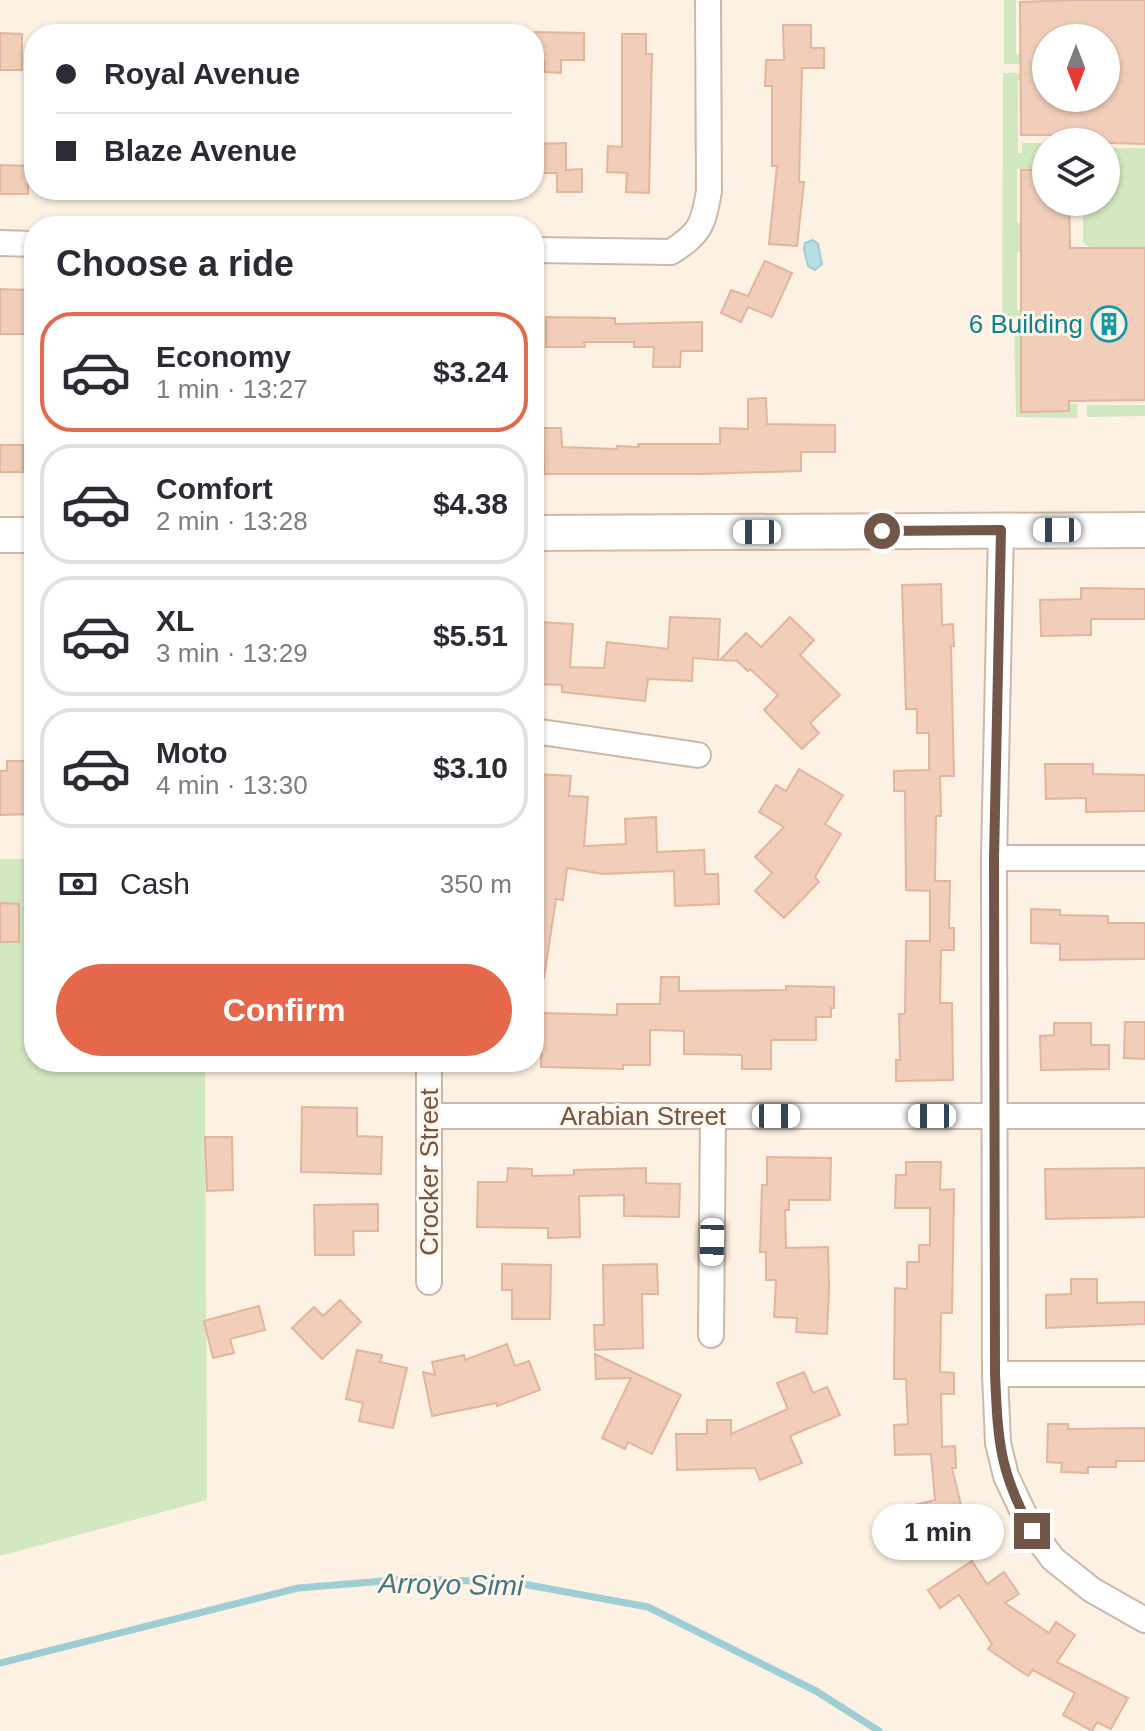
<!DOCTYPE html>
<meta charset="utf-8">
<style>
body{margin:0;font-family:Helvetica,sans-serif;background:#f7f7f7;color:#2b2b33;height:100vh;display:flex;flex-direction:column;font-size:30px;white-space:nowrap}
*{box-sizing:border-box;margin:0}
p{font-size:26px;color:#7c7c81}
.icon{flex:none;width:44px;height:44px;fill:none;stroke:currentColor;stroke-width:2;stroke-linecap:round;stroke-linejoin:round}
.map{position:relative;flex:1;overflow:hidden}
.details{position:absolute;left:24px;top:216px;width:520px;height:856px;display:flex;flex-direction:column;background:#fff;border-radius:32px;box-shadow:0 2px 6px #0004}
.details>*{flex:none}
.banner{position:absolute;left:24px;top:24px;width:520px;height:176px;border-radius:32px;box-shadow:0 2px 6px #0004;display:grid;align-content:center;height:176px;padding:0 32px;background:#fff}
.needle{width:52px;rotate:180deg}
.fabs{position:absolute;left:1032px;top:24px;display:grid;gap:16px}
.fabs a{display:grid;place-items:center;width:88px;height:88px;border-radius:50%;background:#fff;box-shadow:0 2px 6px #0004;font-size:40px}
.end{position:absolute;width:36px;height:36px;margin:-18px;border:10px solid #725749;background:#fff;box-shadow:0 0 0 4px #fff}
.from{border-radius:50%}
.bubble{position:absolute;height:56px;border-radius:28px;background:#fff;box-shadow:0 2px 6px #0004;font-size:26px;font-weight:600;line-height:56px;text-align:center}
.car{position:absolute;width:24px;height:48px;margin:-24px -12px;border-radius:10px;box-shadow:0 0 6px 2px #0007;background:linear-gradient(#fff 24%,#345 0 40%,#fff 0 76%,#345 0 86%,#fff 0)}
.banner b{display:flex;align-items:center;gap:28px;height:76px;font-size:30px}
.banner b+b{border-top:2px solid #e1e1e2}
.banner i{width:20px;height:20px;background:#2b2b33}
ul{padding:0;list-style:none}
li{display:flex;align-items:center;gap:24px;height:120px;margin:0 16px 12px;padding:0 16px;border:4px solid #e1e1e2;border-radius:32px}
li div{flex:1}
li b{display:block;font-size:30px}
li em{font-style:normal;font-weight:600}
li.selected{border-color:#e46849}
li>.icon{width:72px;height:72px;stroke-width:1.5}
h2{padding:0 32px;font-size:36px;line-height:96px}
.pay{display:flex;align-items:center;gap:20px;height:88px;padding:0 32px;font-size:30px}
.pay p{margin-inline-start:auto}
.action{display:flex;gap:16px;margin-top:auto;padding:16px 32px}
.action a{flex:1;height:92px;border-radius:48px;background:#e46849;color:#fff;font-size:32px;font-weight:600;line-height:92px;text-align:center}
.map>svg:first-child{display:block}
.green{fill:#d2e8c1}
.water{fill:#b7dfe4;stroke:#9dced6;stroke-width:2}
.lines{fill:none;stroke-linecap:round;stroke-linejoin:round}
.stream{stroke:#9dced6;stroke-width:7}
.building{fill:#f0ceba;stroke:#e3b59b;stroke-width:2;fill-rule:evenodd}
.minor-casing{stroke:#ccb8a9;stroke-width:28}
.secondary-casing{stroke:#d1baa9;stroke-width:38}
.minor{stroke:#fff;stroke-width:24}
.secondary{stroke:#fff;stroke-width:34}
.route{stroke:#725749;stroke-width:10}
.labels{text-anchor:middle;stroke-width:6;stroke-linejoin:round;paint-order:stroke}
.culture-label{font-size:26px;fill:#0d838f;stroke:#fff5e8;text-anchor:end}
.street-label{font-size:26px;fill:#725749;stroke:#fff5e8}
.water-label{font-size:28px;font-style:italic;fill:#40767f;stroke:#fff5e8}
</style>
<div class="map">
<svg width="1145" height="1731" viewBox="0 0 1145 1731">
<rect width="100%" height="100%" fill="#fcf1e2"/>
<!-- green -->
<path class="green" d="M1004,0H1016V54H1046V64H1004Z
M1046,72V81H1018V153H1022V143H1046V168L1017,169V223H1064L1065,252H1017V310L1060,311V320H1002L1003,73Z
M1106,148H1145V247H1089L1083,242V202H1106Z
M1014,329H1063V340H1021V411H1069V404H1078L1077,418L1016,417Z
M1087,405H1145V416L1087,417Z
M0,859H34V1062H205L207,1500L0,1556Z"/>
<!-- water -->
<path class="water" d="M813,240L818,244L822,264L815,270L808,266L804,250L805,243Z"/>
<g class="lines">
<!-- stream -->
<path class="stream" d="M0,1663L298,1588L409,1579L512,1582L648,1607L816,1691L879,1731"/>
</g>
<!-- building -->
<path class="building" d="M1073,0H1145V144L1072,142L1073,135H1021L1020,2ZM1046,38H1106V98H1046Z
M783,25H811V48H824V68H802L799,182H804L797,246L769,244L777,166H772V86H765L766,60H784Z
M534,32L584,33V60H561V73L544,72V60H534Z
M0,33L22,34V70H0Z
M622,34H646V54H652L649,193L626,192L627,173L607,172L608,146L622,147Z
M566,143V170L582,169V192H557V173H534V144Z
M0,165L28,166V194H0Z
M1021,170H1046V202H1069L1070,248H1145V400L1069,401V411L1021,412Z
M765,261L792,273L772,317L748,307L741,322L721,313L731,290L748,296Z
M0,289L26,290V334H0Z
M546,317L615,318V324L702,322V351H681L680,367H653L654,347H634V342H584L585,347H546Z
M766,398L767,424L835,425V452H801V471L700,474H544L543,428H561L562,447L617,449V446L639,447L638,444H720V428L748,429V399Z
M0,445H23V472H0Z
M941,584L942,625L953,624L954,646H951L954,776H940L941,816H936L935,881H950L949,928H954V950H941L940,1003H952L953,1080L896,1081V1060H900L899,1014H905L906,941H930V891L906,890L905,791H894V771L929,770V733H917V709H906L902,585Z
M1081,588L1145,589V619H1091V635L1041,636L1040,600L1081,599Z
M670,617L720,619L718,660L693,658L692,681L648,679L645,701L562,692V685L535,684L539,622L573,624L570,667L604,668L607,642L668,649Z
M790,617L814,640L800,655L840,695L810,723L819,733L802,749L764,710L778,695L750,669L748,671L737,661L720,660L746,633L761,647Z
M7,761H34V814L0,815V771H7Z
M1045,764H1093V774L1145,775V811L1086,812V798L1046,799Z
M799,769L843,795L825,824L841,834L815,877L819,882L784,918L755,891L772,873L755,857L784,827L759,812L776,785L786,791Z
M536,774L571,776L569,796L588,797L584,846L626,844L625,819L656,817L657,852L704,850L705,874H718L719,904L675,906L674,871L603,874L567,868L563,900L556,899L544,978L534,977Z
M0,903L19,904V942H0Z
M1031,909L1060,910V915L1108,916V923H1145V959L1060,960V944L1031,943Z
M661,977H679V991L786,990V986L834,987V1008H831V1017H816V1040H771V1069H742V1055L684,1054V1031L650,1030V1065H623V1069L541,1067L542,1013L617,1015V1004H660Z
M1125,1022H1145V1059L1124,1058Z
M1054,1023H1091V1045H1109V1069L1041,1070L1040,1036L1054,1035Z
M302,1107L357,1108V1136L382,1137L381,1174L301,1172Z
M205,1137H232L233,1190L207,1191Z
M767,1157L831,1158L830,1200H789V1210H785L786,1248L828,1247L829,1288L827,1334L796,1332L797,1318L774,1317L776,1280H766V1252H760L762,1185H767Z
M906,1162H941L940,1190L954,1189L952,1313H941L940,1372L954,1373V1394H941L942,1447L955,1446L956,1468H952L961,1505L944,1509L952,1544L918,1552L915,1540L906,1542L898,1509L935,1500L931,1454L895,1455L894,1425L908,1424L906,1379H894L895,1288L907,1289V1262H919V1245H930V1208H895L896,1175H906Z
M508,1168L532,1169V1176L574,1175V1170L646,1168V1183L680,1184L679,1217L624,1216V1195L579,1196L580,1237L548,1238V1228L477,1227L478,1182H507Z
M1145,1168V1217L1046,1219L1045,1169Z
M378,1204V1231H353L354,1255H315L314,1205Z
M502,1264L551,1265L550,1319H512V1290H502Z
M657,1264L658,1294H642L643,1348L595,1350L594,1325H604L603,1265Z
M1071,1279H1097V1303L1145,1302V1324L1046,1328V1295L1071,1294Z
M340,1300L361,1322L322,1359L292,1328L314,1307L323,1316Z
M259,1306L265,1330L230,1339L234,1353L213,1358L204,1321Z
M507,1344L515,1366L529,1361L540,1390L497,1406V1403L432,1416L423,1372L435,1375L432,1362L464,1355L465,1360Z
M357,1350L382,1355L380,1362L407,1368L393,1428L359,1421L363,1403L346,1399Z
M595,1354L681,1395L652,1454L628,1442L625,1449L602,1438L631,1378L596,1379Z
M804,1372L813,1393L827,1387L840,1415L790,1436L802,1463L760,1480L755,1468L677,1470L676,1434H707V1420H731V1434L788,1409L777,1383Z
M1048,1424H1068V1429L1145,1428V1461H1116V1467H1088V1473L1061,1472L1062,1463L1047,1462Z
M972,1561L987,1584L1004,1572L1019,1594L1005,1603L1049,1633L1056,1622L1075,1635L1057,1662L1128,1698L1111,1729L1097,1722L1092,1731L1063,1715L1075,1693L1033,1670L1028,1676L988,1649L992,1644L959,1595L940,1608L928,1590Z"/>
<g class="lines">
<defs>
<path id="minor" d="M0,243L34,244
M534,250L671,252C700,233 703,226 709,191L708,0
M1001,530L994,858L995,1374L998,1443L1006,1476L1032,1531L1053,1559L1092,1590L1145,1620
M534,731L698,755
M994,858H1145
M429,1116H1145
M429,1282V1062
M711,1335L713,1116
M995,1374H1145"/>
<path id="secondary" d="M534,533L1145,530
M0,535H34"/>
</defs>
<!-- minor casing -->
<use href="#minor" class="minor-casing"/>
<!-- secondary casing -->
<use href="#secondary" class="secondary-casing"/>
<!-- minor -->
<use href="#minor" class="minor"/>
<!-- secondary -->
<use href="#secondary" class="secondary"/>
</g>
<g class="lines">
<!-- route -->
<path class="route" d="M882,531L1001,530L994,858L995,1374C998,1441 999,1471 1032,1531"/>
</g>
<!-- icons -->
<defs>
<symbol id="building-ring" viewBox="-11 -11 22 22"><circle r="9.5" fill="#fff5e8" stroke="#0f9aa8" stroke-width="1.5"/><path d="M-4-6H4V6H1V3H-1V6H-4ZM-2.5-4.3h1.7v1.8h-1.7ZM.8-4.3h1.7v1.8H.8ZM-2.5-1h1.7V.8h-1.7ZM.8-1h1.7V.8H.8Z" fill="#0f9aa8"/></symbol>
</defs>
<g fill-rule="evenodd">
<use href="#building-ring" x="1089" y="304" width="40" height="40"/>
</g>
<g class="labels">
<!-- culture labels -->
<g class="culture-label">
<text x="1083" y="333">6 Building</text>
</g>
<!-- street labels -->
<g class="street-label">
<text x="643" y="1125">Arabian Street</text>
<text transform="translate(429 1172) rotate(-90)" y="9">Crocker Street</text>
</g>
<!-- water labels -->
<g class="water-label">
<text transform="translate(451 1584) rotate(1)" y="10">Arroyo Simi</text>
</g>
</g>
</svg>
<div class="fabs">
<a><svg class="needle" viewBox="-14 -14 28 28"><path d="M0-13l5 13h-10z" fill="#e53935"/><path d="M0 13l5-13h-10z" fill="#7c7c81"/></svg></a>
<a><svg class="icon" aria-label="layers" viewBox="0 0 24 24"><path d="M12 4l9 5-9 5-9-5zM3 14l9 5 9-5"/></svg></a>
</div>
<i class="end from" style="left:882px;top:531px"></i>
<i class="end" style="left:1032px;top:1531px"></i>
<div class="bubble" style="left:872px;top:1504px;width:132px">1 min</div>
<i class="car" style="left:1057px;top:530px;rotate:270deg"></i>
<i class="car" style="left:757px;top:532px;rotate:270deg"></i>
<i class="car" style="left:776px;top:1116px;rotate:90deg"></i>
<i class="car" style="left:932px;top:1116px;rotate:270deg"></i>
<i class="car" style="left:712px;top:1242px;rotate:181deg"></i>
<div class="banner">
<b><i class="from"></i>Royal Avenue</b>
<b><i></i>Blaze Avenue</b>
</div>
<section class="details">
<h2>Choose a ride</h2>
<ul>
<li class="selected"><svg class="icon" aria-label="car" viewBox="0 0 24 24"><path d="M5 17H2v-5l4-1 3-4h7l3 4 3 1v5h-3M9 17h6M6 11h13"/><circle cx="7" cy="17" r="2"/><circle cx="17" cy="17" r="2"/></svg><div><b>Economy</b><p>1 min · 13:27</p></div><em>$3.24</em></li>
<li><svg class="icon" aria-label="car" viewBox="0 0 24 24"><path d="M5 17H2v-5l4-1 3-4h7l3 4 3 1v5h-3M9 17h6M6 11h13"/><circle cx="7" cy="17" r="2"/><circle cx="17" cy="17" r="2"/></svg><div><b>Comfort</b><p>2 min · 13:28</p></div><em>$4.38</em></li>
<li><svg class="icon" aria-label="car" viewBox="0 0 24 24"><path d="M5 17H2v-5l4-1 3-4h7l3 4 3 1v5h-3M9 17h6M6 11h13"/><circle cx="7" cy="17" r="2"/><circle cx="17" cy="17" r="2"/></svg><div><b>XL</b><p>3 min · 13:29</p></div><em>$5.51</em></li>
<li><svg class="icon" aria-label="car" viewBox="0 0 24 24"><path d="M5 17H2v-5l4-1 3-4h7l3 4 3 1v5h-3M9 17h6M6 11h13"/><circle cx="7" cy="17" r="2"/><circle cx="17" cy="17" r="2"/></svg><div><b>Moto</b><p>4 min · 13:30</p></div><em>$3.10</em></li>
</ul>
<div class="pay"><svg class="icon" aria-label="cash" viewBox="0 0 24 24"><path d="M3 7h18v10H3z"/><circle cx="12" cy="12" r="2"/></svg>Cash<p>350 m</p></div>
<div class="action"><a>Confirm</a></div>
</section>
</div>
